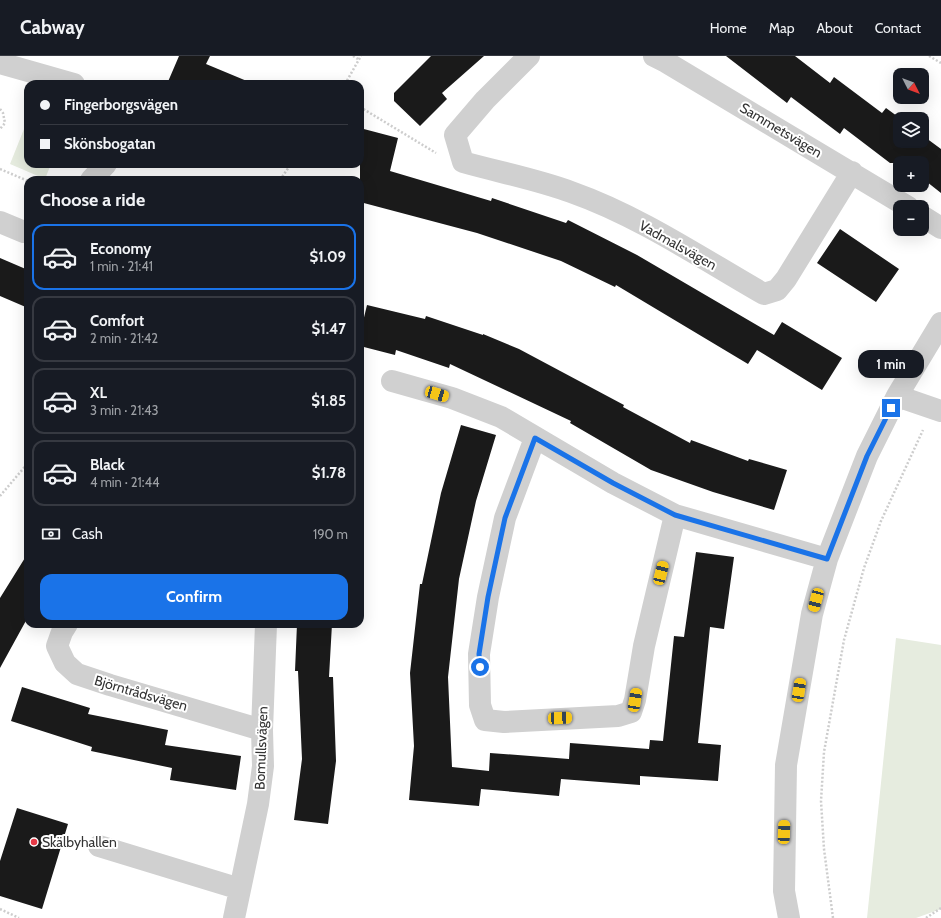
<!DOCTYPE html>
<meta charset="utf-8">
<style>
body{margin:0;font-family:Cabin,sans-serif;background:#242831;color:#f1f3f6;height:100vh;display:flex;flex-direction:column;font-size:15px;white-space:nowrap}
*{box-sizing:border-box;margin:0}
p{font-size:13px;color:#9ea1a6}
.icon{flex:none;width:22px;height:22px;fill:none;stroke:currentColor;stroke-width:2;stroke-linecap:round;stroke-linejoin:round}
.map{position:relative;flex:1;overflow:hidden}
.sheet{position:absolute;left:24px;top:120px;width:340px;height:452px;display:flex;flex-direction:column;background:#171b24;border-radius:12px;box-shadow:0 4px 16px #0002}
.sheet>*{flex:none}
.top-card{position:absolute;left:24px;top:24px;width:340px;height:88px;border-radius:12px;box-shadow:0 4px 16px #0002;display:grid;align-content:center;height:88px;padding:0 16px;background:#171b24}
.needle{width:26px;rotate:132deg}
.tools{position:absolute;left:893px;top:12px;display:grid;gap:8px}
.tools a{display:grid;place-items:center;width:36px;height:36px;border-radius:8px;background:#171b24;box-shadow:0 4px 16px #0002;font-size:20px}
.end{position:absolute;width:18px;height:18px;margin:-9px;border:5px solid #1a73e8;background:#fff;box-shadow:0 0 0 2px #fff}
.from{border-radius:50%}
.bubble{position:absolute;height:28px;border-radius:12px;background:#171b24;box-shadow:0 4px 16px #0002;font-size:13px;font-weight:800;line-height:28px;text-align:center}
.car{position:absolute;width:12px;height:24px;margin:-12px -6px;border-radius:5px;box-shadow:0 0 3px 1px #0007;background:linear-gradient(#f5c518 24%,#345 0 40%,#f5c518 0 76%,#345 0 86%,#f5c518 0)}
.top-card b{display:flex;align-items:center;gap:14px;height:38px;font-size:15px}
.top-card b+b{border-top:1px solid #363941}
.top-card i{width:10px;height:10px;background:#f1f3f6}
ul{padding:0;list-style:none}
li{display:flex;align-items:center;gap:12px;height:66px;margin:0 8px 6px;padding:0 8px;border:2px solid #363941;border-radius:12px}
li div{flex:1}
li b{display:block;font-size:15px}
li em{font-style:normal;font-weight:800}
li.on{border-color:#1a73e8}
li>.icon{width:36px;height:36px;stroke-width:1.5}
h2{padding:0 16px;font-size:18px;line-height:48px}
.pay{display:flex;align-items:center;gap:10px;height:44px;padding:0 16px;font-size:15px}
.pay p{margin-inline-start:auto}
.action{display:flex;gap:8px;margin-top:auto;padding:8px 16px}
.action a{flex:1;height:46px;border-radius:12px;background:#1a73e8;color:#fff;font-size:16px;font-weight:800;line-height:46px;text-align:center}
header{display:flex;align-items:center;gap:24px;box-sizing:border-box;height:56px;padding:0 20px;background:#171b24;border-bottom:1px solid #363941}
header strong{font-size:19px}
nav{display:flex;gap:22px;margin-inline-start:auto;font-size:14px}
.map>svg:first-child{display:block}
.green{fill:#e6ecdf}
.building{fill:#1a1a1a}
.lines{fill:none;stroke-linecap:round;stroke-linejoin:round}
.path{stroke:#cdcdcd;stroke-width:2.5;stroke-dasharray:2 2;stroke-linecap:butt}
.minor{stroke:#d0d0d0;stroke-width:22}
.route{stroke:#1a73e8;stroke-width:5}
.poi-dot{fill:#e63946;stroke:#fff;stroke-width:1.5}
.labels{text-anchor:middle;stroke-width:4;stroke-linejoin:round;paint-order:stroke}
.street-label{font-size:14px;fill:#333;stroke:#fff}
.poi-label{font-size:14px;fill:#333;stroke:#fff;text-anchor:start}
</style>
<header>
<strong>Cabway</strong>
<nav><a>Home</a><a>Map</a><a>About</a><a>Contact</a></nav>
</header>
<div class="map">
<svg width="941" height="862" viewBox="0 0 941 862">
<rect width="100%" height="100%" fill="#fff"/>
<!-- green -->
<path class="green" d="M28,63V108H51L45,123L10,108Z
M896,582L941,589V853L916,862H867Z"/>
<!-- building -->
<path class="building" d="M179,0H210L206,8L254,28H167Z
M431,0H484L442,37L447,43L420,70L394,45V37Z
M726,0H795L830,27L834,21L882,57L886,52L901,63L900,85H922V79L941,93V137L922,122V107H890L844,72L840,78L791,41L787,47Z
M360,72L398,82L390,115L491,145L492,142L566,167L568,164L637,199L774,279L782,266L842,302L822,334L757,294L748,308L616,229L615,231L561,205L477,177L360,146Z
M840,173L899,213L876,246L817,207Z
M0,202L28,214V252L0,240Z
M367,249L425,263L426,260L483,279V278L519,293L624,349L623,351L690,387L691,384L748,405L749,403L787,414L774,454L713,436L651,414L570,367L571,365L450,308L449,312L396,294L395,299L360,290V278Z
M461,369L496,379L476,445L459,523L448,621L452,711L489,715L490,697L569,703L570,687L649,693L650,684L663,685L674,580L684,581L696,496L734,501L724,573L710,571L698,687L721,689L718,725L640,720V729L561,723L559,740L481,733L479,750L409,744L414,690L410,617L420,528H422L441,437Z
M28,497V561L0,612V542Z
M297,568H332L329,621H333L336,705L328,768L294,764L302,703L298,615H295Z
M22,631L90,652L88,658L168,674L165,689L241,700L236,734L170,724L172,712L91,695L92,691L11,665Z
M17,752L68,768L42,853L0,840V805Z"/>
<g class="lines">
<!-- path -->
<path class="path" d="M353,0L358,3
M929,0L941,7
M345,28L361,0
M360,51L436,97
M0,53L3,57L5,67L0,73
M0,113L28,125
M280,124L291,108
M0,440L28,407
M0,853L19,862
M833,862L824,793L821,745L824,696L844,584L864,512L881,465L923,374
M926,862L941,852"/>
<!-- minor -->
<path class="minor" d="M529,0L485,44L455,79L463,106C498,116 536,123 571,136C639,160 701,202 764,238L777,234L786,223L852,116
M654,0L666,6L908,151
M0,7L74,28
M91,124L106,108
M922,160L941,172
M0,166L24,176L28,175
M392,325L452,342L501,361L613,427L675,459L827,503
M897,340L941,355
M535,382L505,462L488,541L479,598L480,649L485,664L504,666L618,660L631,656L635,644L644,590L675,459
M67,568L62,576L57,590L65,607L77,618L110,629L262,674
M99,790L240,833
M234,862L258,748L263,710L262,674L266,568
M789,862L784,835L786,709L812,558L827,503L867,400L897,340L941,267"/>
</g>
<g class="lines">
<!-- route -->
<path class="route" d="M480,611L479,598L488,541L505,462L535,382L613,427L675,459L827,503L867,400L891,352"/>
</g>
<!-- markers -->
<circle class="poi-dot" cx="34" cy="786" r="4"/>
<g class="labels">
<!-- street labels -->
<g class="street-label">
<text transform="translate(781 74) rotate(31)" y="5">Sammetsvägen</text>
<text transform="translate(678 189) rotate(29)" y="5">Vadmalsvägen</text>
<text transform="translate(141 637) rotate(16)" y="5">Björntrådsvägen</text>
<text transform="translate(261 692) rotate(-88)" y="5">Bomullsvägen</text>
</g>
<!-- poi labels -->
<g class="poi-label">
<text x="42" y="791">Skälbyhallen</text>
</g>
</g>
</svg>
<div class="tools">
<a><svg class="needle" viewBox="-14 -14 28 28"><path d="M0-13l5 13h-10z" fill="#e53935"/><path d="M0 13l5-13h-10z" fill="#9ea1a6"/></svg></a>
<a><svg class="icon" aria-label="layers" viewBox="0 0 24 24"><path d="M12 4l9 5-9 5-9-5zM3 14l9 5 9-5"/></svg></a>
<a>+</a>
<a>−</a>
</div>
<i class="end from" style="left:480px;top:611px"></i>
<i class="end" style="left:891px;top:352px"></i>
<div class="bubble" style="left:858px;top:294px;width:66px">1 min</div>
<i class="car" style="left:437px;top:338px;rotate:106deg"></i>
<i class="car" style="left:661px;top:517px;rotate:14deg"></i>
<i class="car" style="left:816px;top:544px;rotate:195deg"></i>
<i class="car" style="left:799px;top:634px;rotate:9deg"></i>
<i class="car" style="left:635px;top:644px;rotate:9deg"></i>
<i class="car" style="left:560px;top:662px;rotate:88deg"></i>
<i class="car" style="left:784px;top:776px;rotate:2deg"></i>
<div class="top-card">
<b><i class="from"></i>Fingerborgsvägen</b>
<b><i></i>Skönsbogatan</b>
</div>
<section class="sheet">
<h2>Choose a ride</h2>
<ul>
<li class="on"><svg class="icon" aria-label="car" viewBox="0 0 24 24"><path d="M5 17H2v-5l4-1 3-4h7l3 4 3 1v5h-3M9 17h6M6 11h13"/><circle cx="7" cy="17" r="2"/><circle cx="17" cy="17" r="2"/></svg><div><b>Economy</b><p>1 min · 21:41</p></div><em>$1.09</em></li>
<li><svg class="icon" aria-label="car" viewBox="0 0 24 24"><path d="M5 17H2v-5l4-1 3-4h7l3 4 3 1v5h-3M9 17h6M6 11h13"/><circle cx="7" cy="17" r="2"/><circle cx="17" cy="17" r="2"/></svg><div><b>Comfort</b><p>2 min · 21:42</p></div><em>$1.47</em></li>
<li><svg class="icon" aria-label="car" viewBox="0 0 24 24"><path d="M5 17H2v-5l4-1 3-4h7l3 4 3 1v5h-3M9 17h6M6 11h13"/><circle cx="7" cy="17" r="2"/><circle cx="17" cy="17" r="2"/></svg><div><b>XL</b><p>3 min · 21:43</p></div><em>$1.85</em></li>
<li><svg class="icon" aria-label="car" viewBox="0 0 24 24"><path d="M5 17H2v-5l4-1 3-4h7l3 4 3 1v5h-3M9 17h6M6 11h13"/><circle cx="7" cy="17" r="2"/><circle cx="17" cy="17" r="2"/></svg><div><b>Black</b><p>4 min · 21:44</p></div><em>$1.78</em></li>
</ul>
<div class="pay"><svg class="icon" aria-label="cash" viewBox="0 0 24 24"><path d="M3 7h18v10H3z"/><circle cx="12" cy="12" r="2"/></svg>Cash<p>190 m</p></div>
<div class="action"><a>Confirm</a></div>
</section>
</div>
